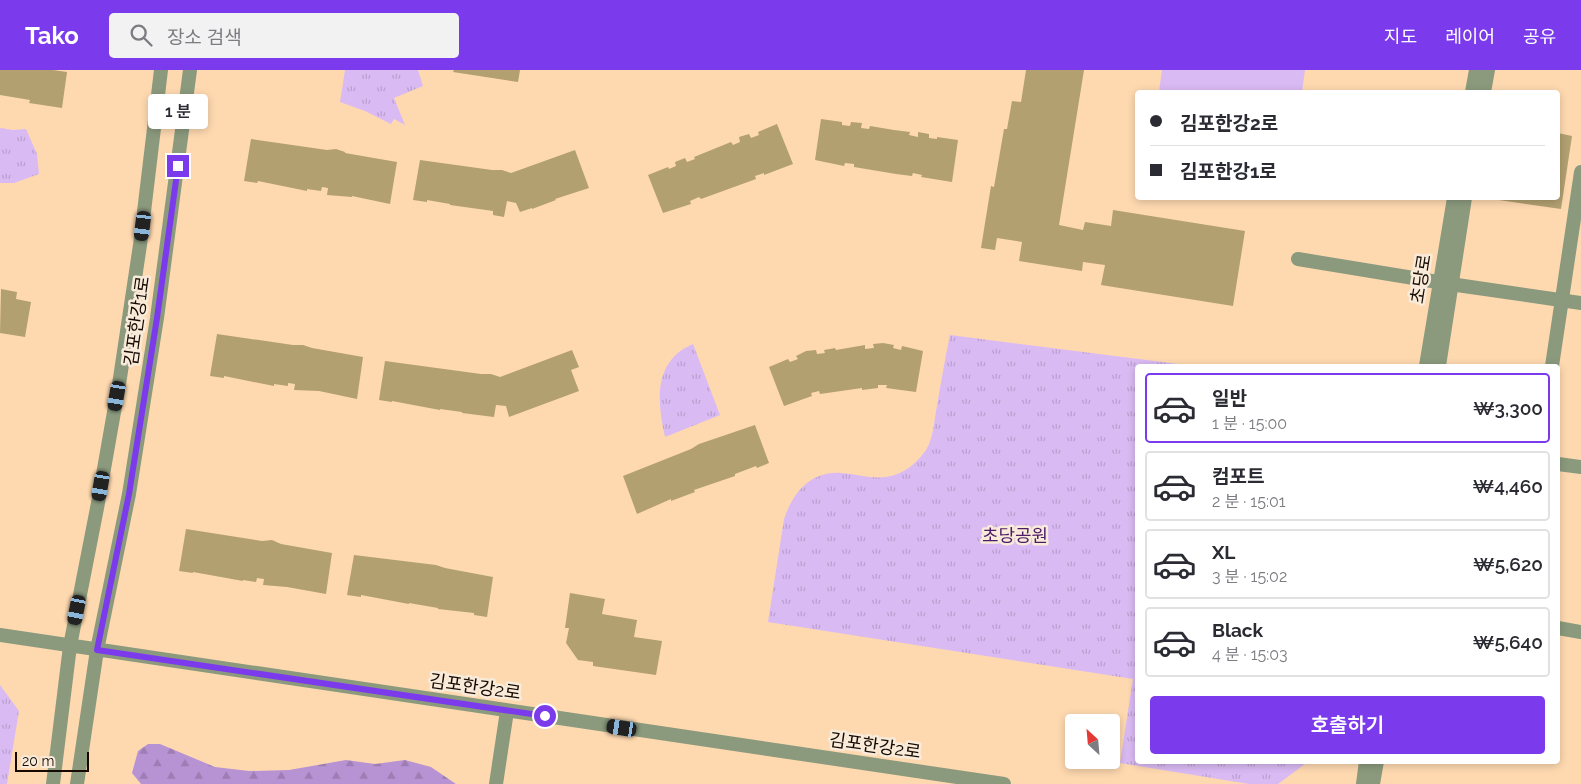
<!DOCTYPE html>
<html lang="ko">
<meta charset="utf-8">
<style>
body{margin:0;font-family:Raleway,"Noto Sans KR",sans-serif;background:#f2f2f3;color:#2b2b33;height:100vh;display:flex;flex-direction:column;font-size:19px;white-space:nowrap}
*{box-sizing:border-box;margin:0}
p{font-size:16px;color:#7c7c81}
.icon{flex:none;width:28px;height:28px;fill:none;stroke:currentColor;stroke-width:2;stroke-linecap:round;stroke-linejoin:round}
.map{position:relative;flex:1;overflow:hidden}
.sheet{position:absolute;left:1135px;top:294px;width:425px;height:400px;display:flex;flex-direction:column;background:#fff;border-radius:5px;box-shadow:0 2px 8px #0003}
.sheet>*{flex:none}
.top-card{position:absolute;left:1135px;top:20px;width:425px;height:110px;border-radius:5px;box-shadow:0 2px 8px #0003;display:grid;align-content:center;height:110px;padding:0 15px;background:#fff}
.needle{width:32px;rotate:334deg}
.buttons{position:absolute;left:1065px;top:644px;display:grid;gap:10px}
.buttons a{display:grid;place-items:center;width:55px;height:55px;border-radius:5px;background:#fff;box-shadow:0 2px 8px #0003;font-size:25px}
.scale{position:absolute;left:15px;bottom:12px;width:74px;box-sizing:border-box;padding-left:5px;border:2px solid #160a00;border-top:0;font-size:14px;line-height:18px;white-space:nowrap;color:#160a00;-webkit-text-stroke:4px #f9ebda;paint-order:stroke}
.end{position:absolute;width:22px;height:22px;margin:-11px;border:6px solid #7c3aed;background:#fff;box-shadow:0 0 0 2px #fff}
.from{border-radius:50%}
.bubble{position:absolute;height:35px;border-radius:5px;background:#fff;box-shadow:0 2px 8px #0003;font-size:16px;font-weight:600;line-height:35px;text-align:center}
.car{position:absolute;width:15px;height:30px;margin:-15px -8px;border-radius:6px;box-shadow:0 0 4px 1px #0007;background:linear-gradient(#222 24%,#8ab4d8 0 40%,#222 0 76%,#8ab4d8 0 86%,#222 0)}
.top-card b{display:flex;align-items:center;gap:18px;height:48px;font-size:19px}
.top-card b+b{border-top:1px solid #e1e1e2}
.top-card i{width:12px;height:12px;background:#2b2b33}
ul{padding:9px 0 0;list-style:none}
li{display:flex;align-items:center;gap:15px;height:70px;margin:0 10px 8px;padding:0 5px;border:2px solid #e1e1e2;border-radius:5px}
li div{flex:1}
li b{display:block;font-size:19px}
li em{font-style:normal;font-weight:600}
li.active{border-color:#7c3aed}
li>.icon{width:45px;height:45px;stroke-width:1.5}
.action{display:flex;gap:10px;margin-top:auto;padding:10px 15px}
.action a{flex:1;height:58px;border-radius:5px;background:#7c3aed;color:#fff;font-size:20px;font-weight:600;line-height:58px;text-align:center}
header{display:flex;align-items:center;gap:30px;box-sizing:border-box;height:70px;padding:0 25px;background:#7c3aed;color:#fff}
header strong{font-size:24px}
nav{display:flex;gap:28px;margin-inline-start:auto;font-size:18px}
.search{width:350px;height:45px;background:#f2f2f3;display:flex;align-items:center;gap:12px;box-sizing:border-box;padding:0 18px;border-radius:5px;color:#7c7c81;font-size:19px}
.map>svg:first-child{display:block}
.grass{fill:#dabaf3}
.forest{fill:url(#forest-firs)}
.park{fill:url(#park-tufts)}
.building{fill:#b2a071}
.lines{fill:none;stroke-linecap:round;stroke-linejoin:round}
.minor{stroke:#8b9a7d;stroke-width:14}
.tertiary{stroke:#8b9a7d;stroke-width:14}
.route{stroke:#7c3aed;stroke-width:6}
.labels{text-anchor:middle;stroke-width:5;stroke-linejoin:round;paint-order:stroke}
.street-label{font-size:18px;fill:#160a00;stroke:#f9ebda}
.park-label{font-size:18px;fill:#4c1c67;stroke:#f9ebda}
</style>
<header>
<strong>Tako</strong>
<div class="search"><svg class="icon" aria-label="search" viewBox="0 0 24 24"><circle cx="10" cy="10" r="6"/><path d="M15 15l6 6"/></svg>장소 검색</div>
<nav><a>지도</a><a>레이어</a><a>공유</a></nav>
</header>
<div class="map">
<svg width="1581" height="714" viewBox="0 0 1581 714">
<defs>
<pattern id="forest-firs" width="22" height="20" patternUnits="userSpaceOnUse" patternTransform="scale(1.25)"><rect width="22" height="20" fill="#b793d3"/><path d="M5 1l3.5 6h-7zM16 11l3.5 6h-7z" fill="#9d7db3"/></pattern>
<pattern id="park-tufts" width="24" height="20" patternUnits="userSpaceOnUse" patternTransform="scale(1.25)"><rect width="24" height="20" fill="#dabaf3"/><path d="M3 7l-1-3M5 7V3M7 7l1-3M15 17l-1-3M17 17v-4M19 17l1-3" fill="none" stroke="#ba9fcf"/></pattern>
</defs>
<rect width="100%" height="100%" fill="#fed9b0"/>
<!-- grass -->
<path class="grass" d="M1162,0H1305L1302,22H1159Z"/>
<!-- forest -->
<path class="forest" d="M148,674H160L215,697L249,701L289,700L346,690L375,694L405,690L431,697L456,714H141L132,703L138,681Z"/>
<!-- park -->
<path class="park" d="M345,0H418L423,16L394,28L405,55L394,49L391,54L365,41L340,32Z
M0,58L13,60L26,59L37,84L39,104L14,113H0Z
M950,265L1194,296H1138V691H1309L1278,714H1249L1120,693L1133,609L768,552L784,449C793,423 810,401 841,403C856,404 871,409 886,407C903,405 917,393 926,380C934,367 934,350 937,336C941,312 945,288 950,265Z
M693,274L720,345L665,367C657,331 653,291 693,274Z
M0,615L19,641L7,714H0Z"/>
<!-- building -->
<path class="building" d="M0,0H53L67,2L62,38L29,33L30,30L0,25Z
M454,0H520L518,12L453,2Z
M1026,0H1084L1059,155L1083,160L1085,152L1111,156L1113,140L1245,161L1233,236L1101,215L1105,195L1083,192L1082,201L1019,191L1022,172L997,168L995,180L981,178L991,116L994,117L1004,59H1007L1012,31L1021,32Z
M821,49L842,52V55L850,56L851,52L862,53L861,58L869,59L870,56L894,60L910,62L909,65L918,67V62L929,64V68L937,69V67L958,70L952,112L921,107L922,105L913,103L912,106L896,104L854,97V94L845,93L844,96L815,90Z
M777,54L793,94L764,105V103L755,106L756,109L701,129L699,127L690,131L691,134L663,143L648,105L668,97L669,99L676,96L675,92L685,88L687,92L695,89L694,87L731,72L733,75L740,72L739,67L749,64L751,68L759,65L758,62Z
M1558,63L1572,66L1561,139L1492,129L1558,128Z
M251,69L327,80L336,79L345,82V83L397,92L390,134L352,126V127L327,125L328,118L322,117L321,121L307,119V121L258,111L257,113L244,111Z
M575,80L589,118L555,129L556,130L532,139V138L520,142L516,133L507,131L504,147L493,145V141L450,135V134L427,130V132L413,130L420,90L492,100H502L511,103Z
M1,219L17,222L16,229L31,232L25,267L0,263Z
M217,264L293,275H303L312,278L363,287L357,329L319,321L294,320L295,314L288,313V316L274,314V316L224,306V308L210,306Z
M883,273L894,275L893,278L901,280L902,276L923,281L916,322L886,318L887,315H878V318L862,320V318L820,324L819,321L811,323L812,326L784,336L769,297L788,289L790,292L798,289L796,286L806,281L816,280L817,284L825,283L824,280L835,278L836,280L865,275V279L874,278L873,274Z
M572,280L579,297L571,300L579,321L509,347L506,336L496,335L494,347L462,343V342L440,339V340L392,331V332L379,330L385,291L481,304H491L500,307Z
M755,355L769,393L757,398L756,396L735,404V406L694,420L695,422L671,431V429L637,444L623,406L691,379L699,374Z
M186,459L262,471L272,470L281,474L332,483L326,524L287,517L263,515L264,509L257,508L256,512L243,510V511L193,502V503L179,501Z
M354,485L436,495L445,498L493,507L487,547L474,545V543L438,539V538L409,533V534L361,525V527L347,525Z
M570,523L605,529L602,544L637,550L634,567L662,571L656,605L593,596V592L578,590L566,573L569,558H565Z"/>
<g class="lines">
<!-- minor -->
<path class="minor" d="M1298,189L1450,214L1581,233
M1552,296L1581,102
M1558,394L1581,397
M1558,558L1581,562
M496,714L507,641"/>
<!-- tertiary -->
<path class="tertiary" d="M1472,22L1476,0
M1484,22L1488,0
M1426,296L1454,128
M1439,296L1465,128
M0,565L1004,714
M53,714L70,576L98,433L120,308L140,175L161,0
M77,714L97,580L129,424L157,248L190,0
M1363,714L1366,691
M1373,714L1377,691"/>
</g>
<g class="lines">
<!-- route -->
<path class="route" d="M178,96L157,248L129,424L97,580L545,646"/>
</g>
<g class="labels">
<!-- street labels -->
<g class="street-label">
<text transform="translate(1421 209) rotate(-81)" y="6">초당로</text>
<text transform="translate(137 251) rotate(-82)" y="6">김포한강1로</text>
<text transform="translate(475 617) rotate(8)" y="6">김포한강2로</text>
<text transform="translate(875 676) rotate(8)" y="6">김포한강2로</text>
</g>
<!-- park labels -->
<g class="park-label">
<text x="1015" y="472">초당공원</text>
</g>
</g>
</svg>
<div class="buttons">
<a><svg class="needle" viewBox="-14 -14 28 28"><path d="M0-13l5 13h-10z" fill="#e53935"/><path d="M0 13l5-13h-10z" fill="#7c7c81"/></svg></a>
</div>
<div class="scale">20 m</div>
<i class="end from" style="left:545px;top:646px"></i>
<i class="end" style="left:178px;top:96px"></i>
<div class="bubble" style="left:148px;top:24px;width:60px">1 분</div>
<i class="car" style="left:143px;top:156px;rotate:187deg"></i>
<i class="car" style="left:117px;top:326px;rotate:190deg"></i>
<i class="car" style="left:101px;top:416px;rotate:190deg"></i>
<i class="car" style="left:77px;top:540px;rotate:191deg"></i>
<i class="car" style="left:622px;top:658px;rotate:279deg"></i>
<div class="top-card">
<b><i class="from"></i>김포한강2로</b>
<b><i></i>김포한강1로</b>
</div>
<section class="sheet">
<ul>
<li class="active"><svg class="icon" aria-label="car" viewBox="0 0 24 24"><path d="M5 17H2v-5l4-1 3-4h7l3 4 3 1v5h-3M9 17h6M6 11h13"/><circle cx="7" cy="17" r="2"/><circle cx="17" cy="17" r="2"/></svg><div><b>일반</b><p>1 분 · 15:00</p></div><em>₩3,300</em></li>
<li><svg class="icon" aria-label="car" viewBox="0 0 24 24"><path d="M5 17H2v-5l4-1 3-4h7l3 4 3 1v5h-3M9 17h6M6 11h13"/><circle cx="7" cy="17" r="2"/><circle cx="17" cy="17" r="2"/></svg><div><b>컴포트</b><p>2 분 · 15:01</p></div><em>₩4,460</em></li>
<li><svg class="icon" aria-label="car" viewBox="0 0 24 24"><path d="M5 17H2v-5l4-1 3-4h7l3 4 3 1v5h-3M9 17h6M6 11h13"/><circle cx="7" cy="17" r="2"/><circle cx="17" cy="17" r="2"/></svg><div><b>XL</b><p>3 분 · 15:02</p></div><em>₩5,620</em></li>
<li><svg class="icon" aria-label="car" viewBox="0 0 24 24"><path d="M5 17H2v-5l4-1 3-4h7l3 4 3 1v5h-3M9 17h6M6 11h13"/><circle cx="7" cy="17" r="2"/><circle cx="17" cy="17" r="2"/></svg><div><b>Black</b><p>4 분 · 15:03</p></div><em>₩5,640</em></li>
</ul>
<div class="action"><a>호출하기</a></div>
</section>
</div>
